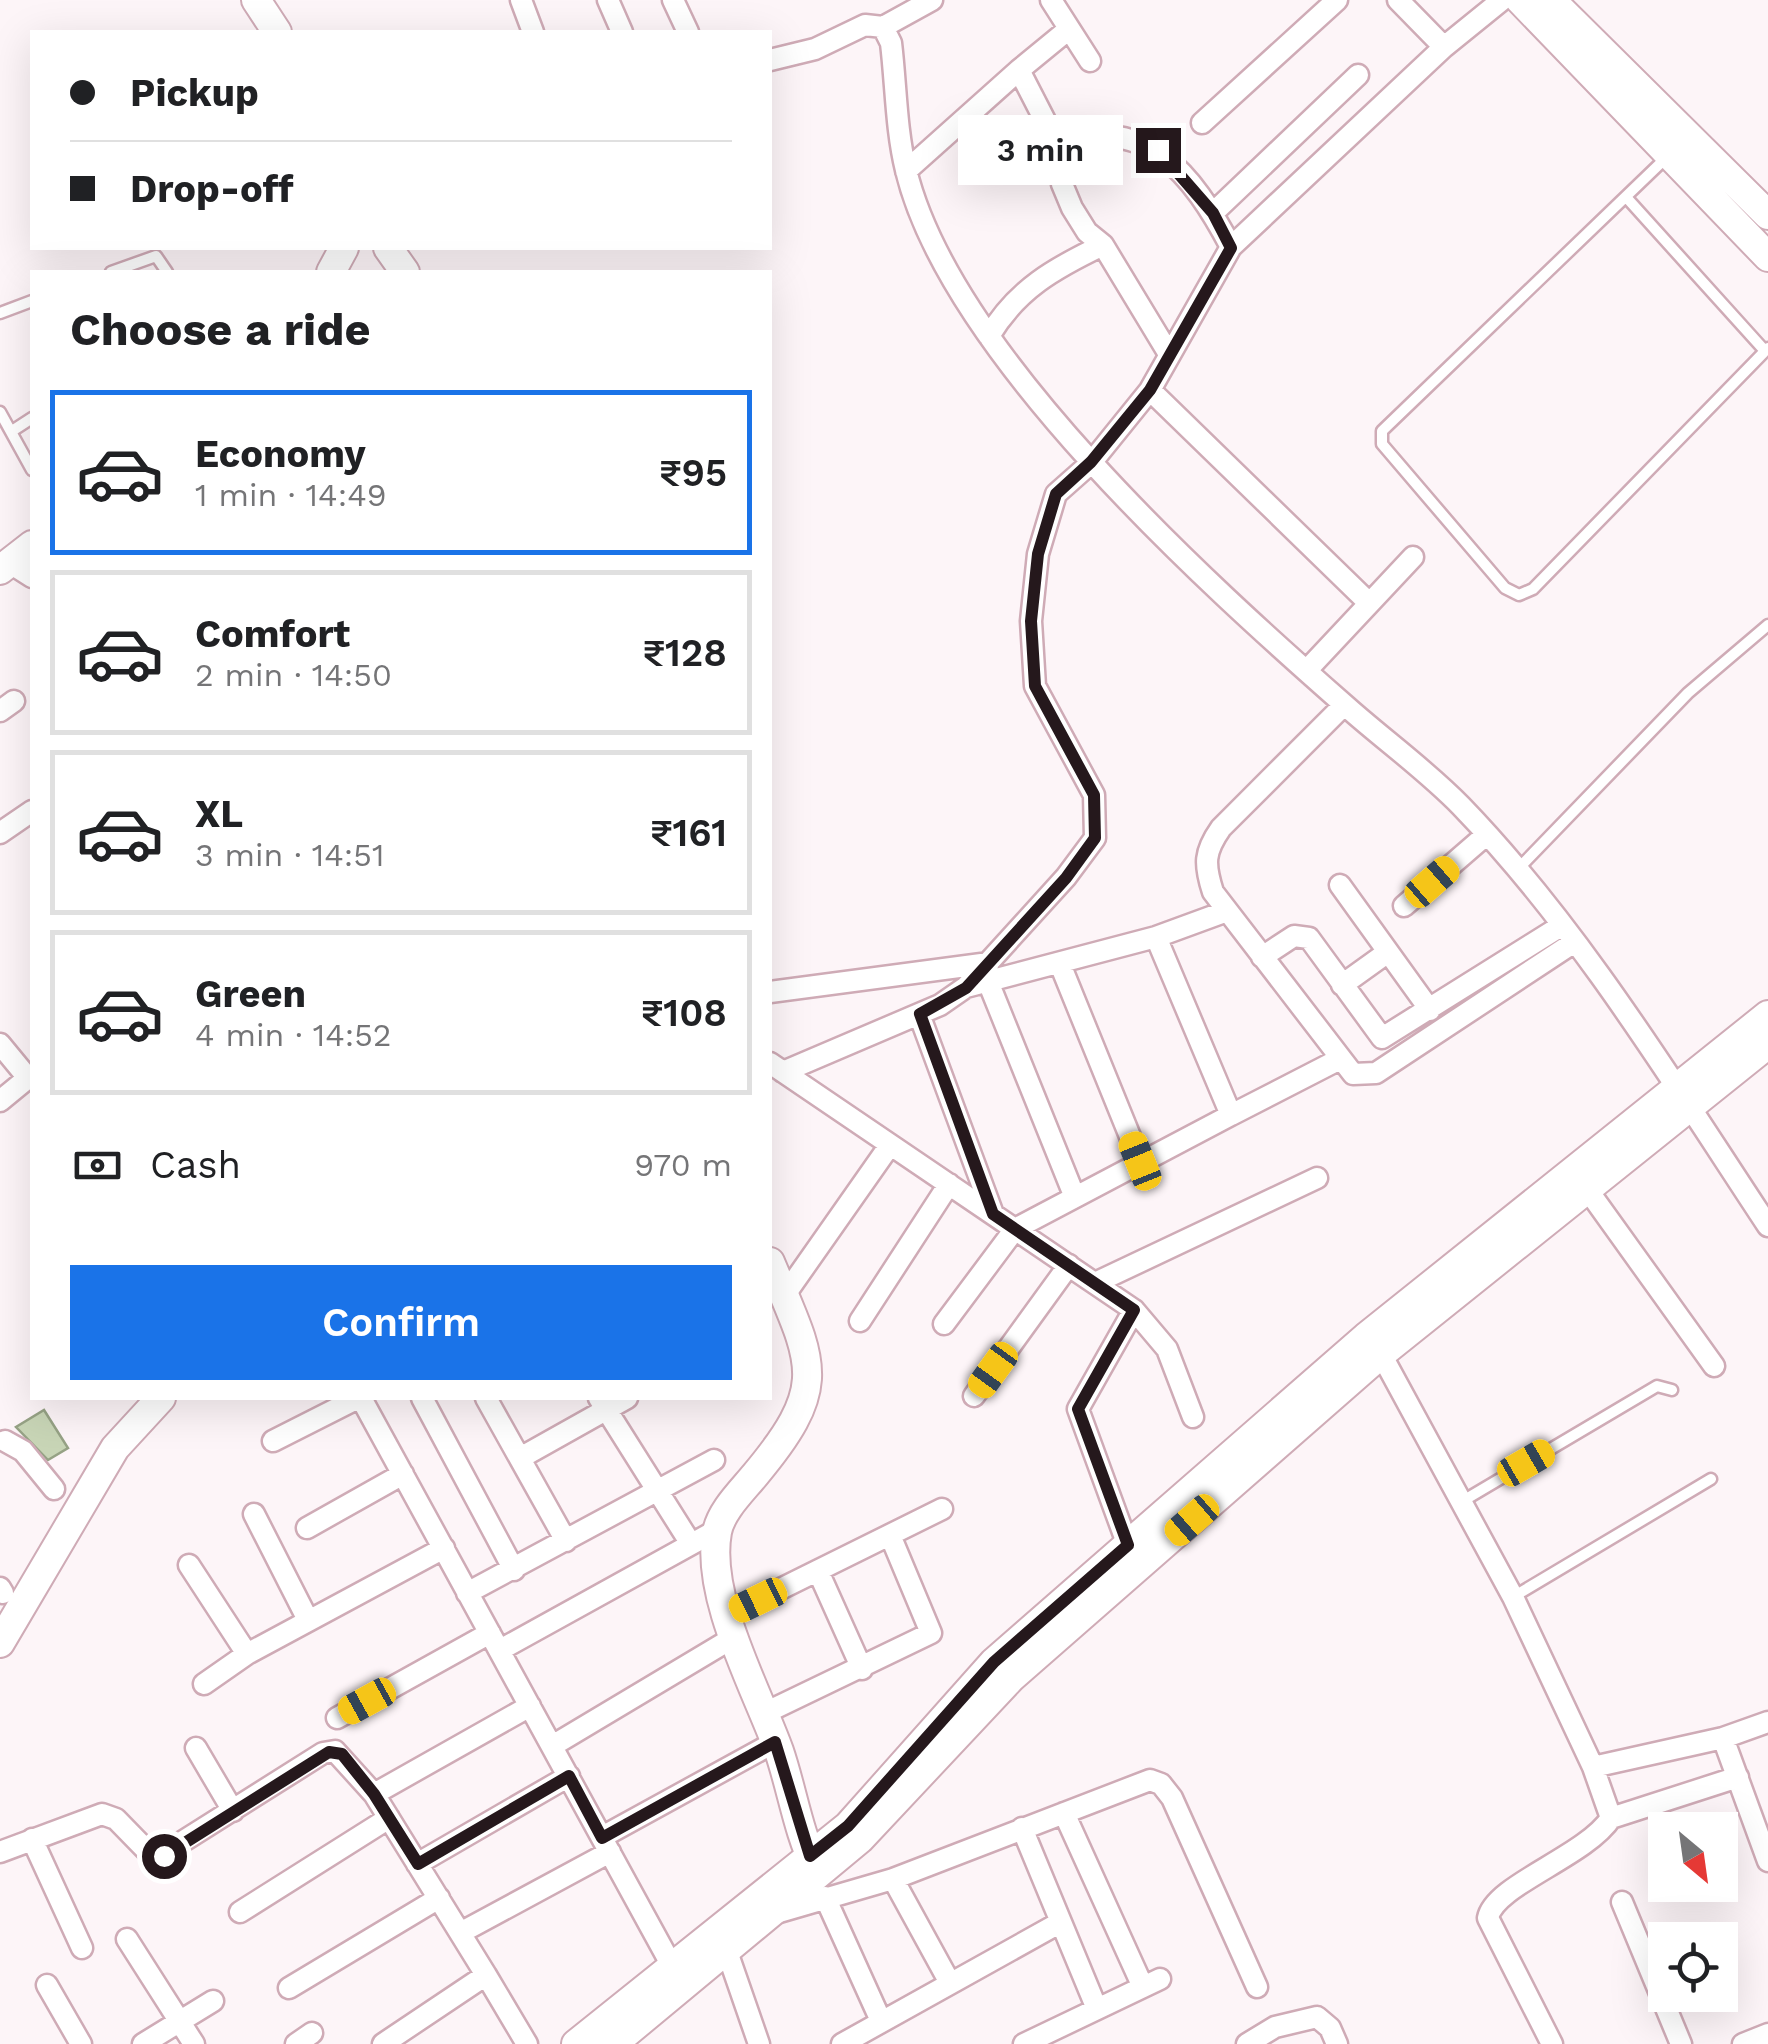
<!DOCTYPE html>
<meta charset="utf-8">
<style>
body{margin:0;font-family:"Work Sans",sans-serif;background:#f2f2f2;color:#202124;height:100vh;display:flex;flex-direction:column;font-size:38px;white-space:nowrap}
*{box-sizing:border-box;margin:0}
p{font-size:32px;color:#757577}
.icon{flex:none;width:55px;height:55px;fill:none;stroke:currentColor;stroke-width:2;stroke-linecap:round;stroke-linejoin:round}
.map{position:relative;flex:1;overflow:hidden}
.details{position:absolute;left:30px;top:270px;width:742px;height:1130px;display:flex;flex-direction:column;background:#fff;border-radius:0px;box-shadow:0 10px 40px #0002}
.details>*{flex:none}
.guide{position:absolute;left:30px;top:30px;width:742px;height:220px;border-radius:0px;box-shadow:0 10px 40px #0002;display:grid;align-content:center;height:220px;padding:0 40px;background:#fff}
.needle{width:65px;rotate:151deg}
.buttons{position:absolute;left:1648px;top:1812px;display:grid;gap:20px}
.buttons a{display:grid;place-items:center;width:90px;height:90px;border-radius:0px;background:#fff;box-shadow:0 10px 40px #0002;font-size:50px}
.end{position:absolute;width:45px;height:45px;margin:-22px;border:12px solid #25181c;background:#fff;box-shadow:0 0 0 5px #fff}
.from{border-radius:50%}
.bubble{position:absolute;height:70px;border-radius:0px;background:#fff;box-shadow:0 10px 40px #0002;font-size:32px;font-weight:600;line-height:70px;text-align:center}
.car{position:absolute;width:30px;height:60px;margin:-30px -15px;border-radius:12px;box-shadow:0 0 8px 2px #0007;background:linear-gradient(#f5c518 24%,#345 0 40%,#f5c518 0 76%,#345 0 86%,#f5c518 0)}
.guide b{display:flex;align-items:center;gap:35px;height:95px;font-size:38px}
.guide b+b{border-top:2px solid #e0e0e0}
.guide i{width:25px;height:25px;background:#202124}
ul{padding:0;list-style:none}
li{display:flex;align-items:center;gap:30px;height:165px;margin:0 20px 15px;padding:0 20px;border:5px solid #e0e0e0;border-radius:0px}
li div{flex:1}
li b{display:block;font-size:38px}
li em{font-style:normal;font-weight:600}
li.on{border-color:#1a73e8}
li>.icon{width:90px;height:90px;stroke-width:1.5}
h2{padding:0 40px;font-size:45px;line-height:120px}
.pay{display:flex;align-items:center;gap:25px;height:110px;padding:0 40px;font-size:38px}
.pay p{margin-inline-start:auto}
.action{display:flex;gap:20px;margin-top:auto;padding:20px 40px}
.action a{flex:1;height:115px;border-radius:0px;background:#1a73e8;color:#fff;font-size:40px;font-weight:600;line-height:115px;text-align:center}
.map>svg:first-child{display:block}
.building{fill:#c8d5b6;stroke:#96a285;stroke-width:2.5}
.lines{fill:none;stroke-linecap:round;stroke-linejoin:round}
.lane-casing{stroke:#cfabb6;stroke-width:15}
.street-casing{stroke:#cfabb6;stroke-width:25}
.secondary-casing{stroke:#cfabb6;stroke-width:32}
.lane{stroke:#fff;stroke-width:10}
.street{stroke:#fff;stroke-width:20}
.secondary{stroke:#fff;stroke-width:28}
.route{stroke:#25181c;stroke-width:12}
</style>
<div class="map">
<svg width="1768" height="2044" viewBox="0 0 1768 2044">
<rect width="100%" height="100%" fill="#fdf5f8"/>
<!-- building -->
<path class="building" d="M44,1410L68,1448L48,1460L16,1427Z"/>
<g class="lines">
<defs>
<path id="lane" d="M1669,155L1382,431V444L1505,588L1519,595L1533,589L1768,348
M1626,197L1765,351
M111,272L156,256L167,272
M0,313L32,301
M0,412L32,470
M12,431L32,418
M1518,869L1688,693L1768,625
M1461,1502L1657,1386L1672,1390
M1513,1597L1711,1479"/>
<path id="street" d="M521,0L533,32
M608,0L622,32
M673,0L688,32
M1051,0L1090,61
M1398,0L1444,47
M883,27L891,43C896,84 896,130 906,170C950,353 1207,584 1347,707C1384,740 1426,770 1461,806C1579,928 1674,1084 1768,1226
M1069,29L1019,70L1056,142L1062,184L1072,208L1087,232L1103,245L1169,354
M770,60L815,49L865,25L883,27L932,0
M1202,123L1337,0
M1056,142C1147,115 1192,173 1231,247
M906,171L1019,70
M1213,213L1358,75
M989,336C1017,289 1055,268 1103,245
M1150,390L1369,603
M10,563L32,577
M1307,670L1413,557
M1344,705L1221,828C1204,852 1204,864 1213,892L1353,1074L1376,1073L1573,943
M0,711L14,701
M0,833L32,811
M1340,885L1430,1010
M1404,906L1486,835
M1262,957L1294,936L1309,938L1382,1038L1561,926
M1060,964L1140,1161
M989,984L1074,1195
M1342,985L1388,952
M966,987L1156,937L1227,911
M770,992L989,963
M919,1014L993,1214
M0,1044L28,1078L0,1101
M770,1063L1134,1310L1167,1349L1193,1417
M783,1072L940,1005L966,987L1066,877L1095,838L1094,795L1035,686L1031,621L1038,554L1056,494L1091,463L1150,390L1231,247L1444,47L1502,0
M1231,1115L1340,1059
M1587,1189L1714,1366
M1095,1283L1317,1178
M784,1296L890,1145
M860,1321L949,1184
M944,1324L1015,1229L1231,1115L1156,937
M1381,1354L1513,1597L1593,1767L1723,1738L1768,1861
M974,1396L1069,1265
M361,1398L678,1977
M422,1398L514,1570
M486,1398L566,1541
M599,1398L691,1544
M5,1441L23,1451L54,1489
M273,1441L358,1398
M520,1458L627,1398
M254,1514L308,1620
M307,1528L403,1474
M1131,1554L1078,1409L1134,1310
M189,1565L247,1654
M818,1571L862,1669
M0,1588L3,1593
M467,1593L714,1460
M728,1615L942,1509
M500,1650L717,1530
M204,1684L247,1654L444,1548
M765,1713L931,1633L890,1535
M337,1718L490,1633
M1723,1738L1768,1722
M552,1746L736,1636
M196,1748L233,1811
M374,1794L530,1706
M1064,1813L1143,1987
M1611,1818L1738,1777
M1022,1828L1097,2009
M602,1837L775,1742
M32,1839L82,1948
M0,1852L102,1814L116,1819L155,1859L323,1753L335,1751L374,1794L486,1975
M417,1864L569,1776
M893,1879L950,1983
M825,1897L881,2021
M1622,1902L1681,2044
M240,1912L389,1818
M776,1913L893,1879L1150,1780L1161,1784L1172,1798L1257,1987
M460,1933L610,1852
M127,1939L194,2044
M723,1940L759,2044
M47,1985L81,2044
M289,1988L439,1898
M143,2044L213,2001
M296,2044L312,2033
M383,2044L486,1975L527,2044
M842,2044L1061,1922
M1024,2044L1160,1979
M1247,2044L1275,2027L1317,2017L1330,2028L1337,2044
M1552,2044L1488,1918C1494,1885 1585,1857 1611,1818L1593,1767
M1743,2044L1768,2034"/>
<path id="secondary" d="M256,0L277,32
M1520,0L1768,257
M1551,0L1768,215
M388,248L405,272
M331,272L344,248
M0,570L32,545
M770,1262C813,1364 831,1384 755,1475C741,1492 721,1511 717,1532C705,1597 757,1690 779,1751C792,1789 798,1832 816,1868
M0,1643L115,1448L161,1398
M576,2044L848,1826L994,1662L1366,1337L1768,1015
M613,2044L860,1839L1011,1678L1381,1354L1768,1044"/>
</defs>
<!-- lane casing -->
<use href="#lane" class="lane-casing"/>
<!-- street casing -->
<use href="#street" class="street-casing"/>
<!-- secondary casing -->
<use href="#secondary" class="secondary-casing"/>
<!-- lane -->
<use href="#lane" class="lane"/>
<!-- street -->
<use href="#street" class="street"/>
<!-- secondary -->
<use href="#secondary" class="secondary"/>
</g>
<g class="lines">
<!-- route -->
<path class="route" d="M164,1856L329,1752L342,1754L374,1794L418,1864L569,1776L602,1838L775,1742L810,1856L848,1826L994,1662L1128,1545L1078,1409L1134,1310L993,1214L920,1014L966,988L1066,878L1095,838L1094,795L1035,686L1031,621L1038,554L1056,494L1091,462L1150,390L1231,248L1213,213L1158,150"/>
</g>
</svg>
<div class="buttons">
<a><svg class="needle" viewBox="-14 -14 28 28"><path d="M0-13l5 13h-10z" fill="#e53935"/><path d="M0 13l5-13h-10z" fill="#757577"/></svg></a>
<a><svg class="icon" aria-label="locate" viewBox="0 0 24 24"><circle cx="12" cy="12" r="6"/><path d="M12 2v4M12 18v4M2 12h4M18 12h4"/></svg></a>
</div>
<i class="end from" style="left:164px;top:1856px"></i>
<i class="end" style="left:1158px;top:150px"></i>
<div class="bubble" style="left:958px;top:115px;width:165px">3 min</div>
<i class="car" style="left:1432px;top:882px;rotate:49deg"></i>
<i class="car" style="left:1140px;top:1161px;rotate:338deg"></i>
<i class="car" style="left:993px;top:1370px;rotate:216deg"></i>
<i class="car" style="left:1526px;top:1463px;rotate:60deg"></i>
<i class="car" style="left:1192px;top:1520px;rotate:229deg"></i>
<i class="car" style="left:758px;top:1600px;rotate:244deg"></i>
<i class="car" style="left:367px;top:1701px;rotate:241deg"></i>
<div class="guide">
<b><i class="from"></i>Pickup</b>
<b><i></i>Drop-off</b>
</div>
<section class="details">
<h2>Choose a ride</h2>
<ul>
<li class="on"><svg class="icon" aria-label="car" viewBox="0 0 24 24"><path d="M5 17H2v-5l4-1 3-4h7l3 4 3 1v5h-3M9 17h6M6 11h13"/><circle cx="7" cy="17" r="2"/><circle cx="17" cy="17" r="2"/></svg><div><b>Economy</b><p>1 min · 14:49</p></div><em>₹95</em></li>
<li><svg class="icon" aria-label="car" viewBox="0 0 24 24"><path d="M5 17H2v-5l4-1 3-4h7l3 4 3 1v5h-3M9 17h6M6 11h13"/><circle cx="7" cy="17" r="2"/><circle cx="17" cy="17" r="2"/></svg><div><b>Comfort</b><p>2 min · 14:50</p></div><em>₹128</em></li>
<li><svg class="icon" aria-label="car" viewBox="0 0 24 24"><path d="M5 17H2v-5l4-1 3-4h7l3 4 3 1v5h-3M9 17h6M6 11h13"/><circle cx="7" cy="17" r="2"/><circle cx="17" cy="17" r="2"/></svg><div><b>XL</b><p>3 min · 14:51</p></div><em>₹161</em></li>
<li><svg class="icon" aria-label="car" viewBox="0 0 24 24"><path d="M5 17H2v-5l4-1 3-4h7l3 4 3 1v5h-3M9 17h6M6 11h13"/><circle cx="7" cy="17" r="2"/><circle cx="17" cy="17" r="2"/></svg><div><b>Green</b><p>4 min · 14:52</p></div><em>₹108</em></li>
</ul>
<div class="pay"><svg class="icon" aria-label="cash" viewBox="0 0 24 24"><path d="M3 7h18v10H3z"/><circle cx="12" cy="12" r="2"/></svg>Cash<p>970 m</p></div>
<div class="action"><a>Confirm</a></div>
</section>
</div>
